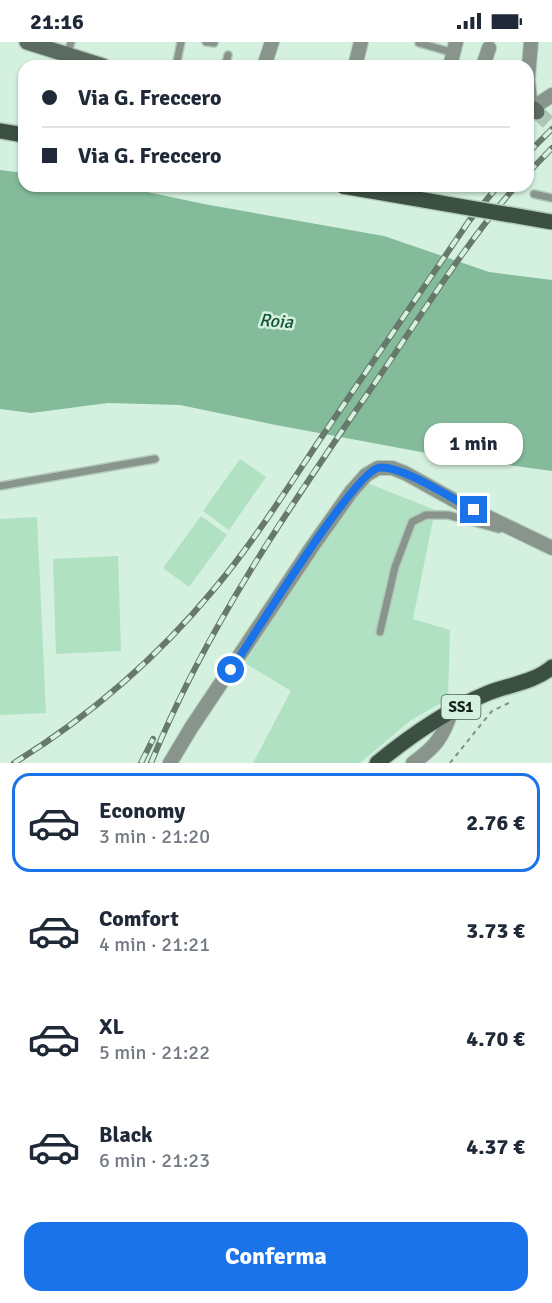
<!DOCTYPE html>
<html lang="it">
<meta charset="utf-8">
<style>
body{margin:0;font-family:Signika,sans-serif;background:#f6f6f7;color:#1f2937;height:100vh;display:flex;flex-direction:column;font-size:22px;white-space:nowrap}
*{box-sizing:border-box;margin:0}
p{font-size:20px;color:#747a83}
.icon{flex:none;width:33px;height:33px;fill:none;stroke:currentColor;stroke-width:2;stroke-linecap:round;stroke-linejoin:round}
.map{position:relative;height:721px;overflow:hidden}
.side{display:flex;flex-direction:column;background:#fff;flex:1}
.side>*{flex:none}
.banner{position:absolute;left:18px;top:18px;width:516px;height:132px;border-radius:18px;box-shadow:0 2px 4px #0004;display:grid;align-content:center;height:132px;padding:0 24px;background:#fff}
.end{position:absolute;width:27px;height:27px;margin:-14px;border:8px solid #1a73e8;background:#fff;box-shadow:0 0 0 3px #fff}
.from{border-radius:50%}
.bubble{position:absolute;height:42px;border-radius:18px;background:#fff;box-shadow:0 2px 4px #0004;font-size:20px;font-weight:700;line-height:42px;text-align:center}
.banner b{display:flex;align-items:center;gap:21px;height:57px;font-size:22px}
.banner b+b{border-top:2px solid #e0e1e3}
.banner i{width:15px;height:15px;background:#1f2937}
ul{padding:10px 0 0;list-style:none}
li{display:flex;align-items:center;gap:18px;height:99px;margin:0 12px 9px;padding:0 12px;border:3px solid transparent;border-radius:18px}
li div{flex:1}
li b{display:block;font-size:22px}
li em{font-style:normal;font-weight:700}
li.active{border-color:#1a73e8}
li>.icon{width:54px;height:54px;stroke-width:1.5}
.action{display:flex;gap:12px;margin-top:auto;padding:12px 24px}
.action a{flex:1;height:69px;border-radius:18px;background:#1a73e8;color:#fff;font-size:24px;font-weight:700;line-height:69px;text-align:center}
.status{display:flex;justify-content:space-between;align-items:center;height:42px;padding:0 30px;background:#fff;direction:ltr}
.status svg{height:16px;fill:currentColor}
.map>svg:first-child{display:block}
.green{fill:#b0e1c3}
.water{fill:#84bb9a}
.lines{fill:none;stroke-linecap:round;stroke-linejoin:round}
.secondary-tunnel{stroke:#aec6b7;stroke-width:15;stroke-dasharray:15 8;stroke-linecap:butt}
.lane-casing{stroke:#b2cbbb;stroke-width:10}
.street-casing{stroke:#b2cbbb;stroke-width:16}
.secondary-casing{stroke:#b2cbbb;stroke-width:18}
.primary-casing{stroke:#b2cbbb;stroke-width:18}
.path{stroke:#809488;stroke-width:2;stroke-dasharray:4.5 4.5;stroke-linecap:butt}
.lane{stroke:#88948c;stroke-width:7}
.street{stroke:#88948c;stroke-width:14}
.secondary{stroke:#5b6b61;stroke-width:15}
.primary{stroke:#3c4f43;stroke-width:15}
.rail-casing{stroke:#67786d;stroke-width:6}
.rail{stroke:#d4f0de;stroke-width:4;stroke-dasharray:11;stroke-linecap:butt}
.primary-bridge-casing{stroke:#b2cbbb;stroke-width:18;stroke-linecap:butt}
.primary-bridge{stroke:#3c4f43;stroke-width:15}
.route{stroke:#1a73e8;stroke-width:8}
.labels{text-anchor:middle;stroke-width:5;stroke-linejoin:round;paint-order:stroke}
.shield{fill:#d4f0de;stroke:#4f5e55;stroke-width:1.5}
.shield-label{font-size:15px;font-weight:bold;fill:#16201a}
.water-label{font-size:18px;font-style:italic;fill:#105334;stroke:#d4f0de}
</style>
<div class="status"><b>21:16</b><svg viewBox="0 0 49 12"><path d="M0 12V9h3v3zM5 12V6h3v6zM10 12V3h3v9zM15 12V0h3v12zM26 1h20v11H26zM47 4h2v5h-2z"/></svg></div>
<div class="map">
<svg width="552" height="721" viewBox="0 0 552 721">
<rect width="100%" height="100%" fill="#d4f0de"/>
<!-- green -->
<path class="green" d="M240,417L266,435L229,488L203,469Z
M365,440L435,468L413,577L450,588L448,657L411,678L360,721H253L291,649L245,621L285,558Z
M201,474L227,493L189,545L163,526Z
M37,475L46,671L0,673V477Z
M118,514L121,609L56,612L53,517Z"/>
<!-- water -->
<path class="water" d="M0,128L24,131V144H119L204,162L384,194L489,230L552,238V429L448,415L276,383L180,363L108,361L31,371L0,367Z"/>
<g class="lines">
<!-- secondary-tunnel -->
<path class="secondary-tunnel" d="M537,70L552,84"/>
<defs>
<path id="lane" d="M206,0L214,1
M419,1L454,11
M67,13L71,0
M176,24L181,0
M225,24L228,13
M534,152L552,156
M0,444L155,417
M380,590L395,525L412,480L426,473H448L499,487"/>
<path id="street" d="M264,24L272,0
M355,24L361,0
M450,24L456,0
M483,24L489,6
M528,36L531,0
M528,40L531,67L552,53
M170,721L191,686L312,505L351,450L366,433L378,426H392L405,431L461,462L552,506
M413,721C434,706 443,696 451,670"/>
<path id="secondary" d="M27,0L103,24
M528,68L534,67L537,70"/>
<path id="primary" d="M0,89L24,93
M377,721C410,694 449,667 488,651C508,643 535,640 552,625"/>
</defs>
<!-- lane casing -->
<use href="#lane" class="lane-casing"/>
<!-- street casing -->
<use href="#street" class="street-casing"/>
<!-- secondary casing -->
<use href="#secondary" class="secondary-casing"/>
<!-- primary casing -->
<use href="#primary" class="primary-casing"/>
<!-- path -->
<path class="path" d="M450,721L492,669L513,659"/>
<!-- lane -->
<use href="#lane" class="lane"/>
<!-- street -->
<use href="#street" class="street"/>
<!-- secondary -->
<use href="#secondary" class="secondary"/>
<!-- primary -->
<use href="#primary" class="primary"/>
<defs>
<path id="rail" d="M528,111L552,87
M528,131L552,106
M14,721C90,674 158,615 215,546C256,497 290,442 325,390C373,320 421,249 469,179L498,144
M141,721L153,697
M151,721C207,583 295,457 379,335C423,271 464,203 516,144"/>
</defs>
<!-- rail casing -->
<use href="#rail" class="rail-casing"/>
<!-- rail -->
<use href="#rail" class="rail"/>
<defs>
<path id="primary-bridge" d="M342,144L552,180"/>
</defs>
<!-- primary-bridge casing -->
<use href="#primary-bridge" class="primary-bridge-casing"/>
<!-- primary-bridge -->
<use href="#primary-bridge" class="primary-bridge"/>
</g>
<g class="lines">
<!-- route -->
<path class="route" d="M231,628C252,597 352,433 378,426C398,421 454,458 474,468"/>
</g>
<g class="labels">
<!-- shield labels -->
<rect class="shield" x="441.5" y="653" width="39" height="24" rx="4.5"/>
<g class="shield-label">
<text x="461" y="670">SS1</text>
</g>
<!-- water labels -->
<g class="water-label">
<text transform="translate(276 279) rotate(4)" y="6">Roia</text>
</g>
</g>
</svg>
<i class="end from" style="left:231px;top:628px"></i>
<i class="end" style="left:474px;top:468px"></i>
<div class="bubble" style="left:424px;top:381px;width:99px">1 min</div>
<div class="banner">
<b><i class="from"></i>Via G. Freccero</b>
<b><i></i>Via G. Freccero</b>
</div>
</div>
<section class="side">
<ul>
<li class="active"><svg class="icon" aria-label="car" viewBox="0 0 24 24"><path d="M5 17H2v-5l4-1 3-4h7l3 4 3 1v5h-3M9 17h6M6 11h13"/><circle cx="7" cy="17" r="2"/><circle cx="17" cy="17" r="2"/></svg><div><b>Economy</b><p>3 min · 21:20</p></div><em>2.76 €</em></li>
<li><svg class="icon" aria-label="car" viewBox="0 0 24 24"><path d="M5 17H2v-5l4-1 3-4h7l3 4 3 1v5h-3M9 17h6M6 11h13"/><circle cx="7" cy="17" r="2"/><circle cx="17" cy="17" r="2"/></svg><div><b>Comfort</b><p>4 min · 21:21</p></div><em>3.73 €</em></li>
<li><svg class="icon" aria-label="car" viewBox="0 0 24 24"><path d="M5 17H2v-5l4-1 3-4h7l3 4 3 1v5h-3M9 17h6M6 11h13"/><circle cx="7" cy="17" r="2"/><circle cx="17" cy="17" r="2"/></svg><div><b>XL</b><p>5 min · 21:22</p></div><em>4.70 €</em></li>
<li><svg class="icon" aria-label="car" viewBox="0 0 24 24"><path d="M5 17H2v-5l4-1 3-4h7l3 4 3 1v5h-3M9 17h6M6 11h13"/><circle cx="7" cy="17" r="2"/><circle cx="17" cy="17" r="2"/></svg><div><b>Black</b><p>6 min · 21:23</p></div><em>4.37 €</em></li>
</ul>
<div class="action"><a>Conferma</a></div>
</section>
